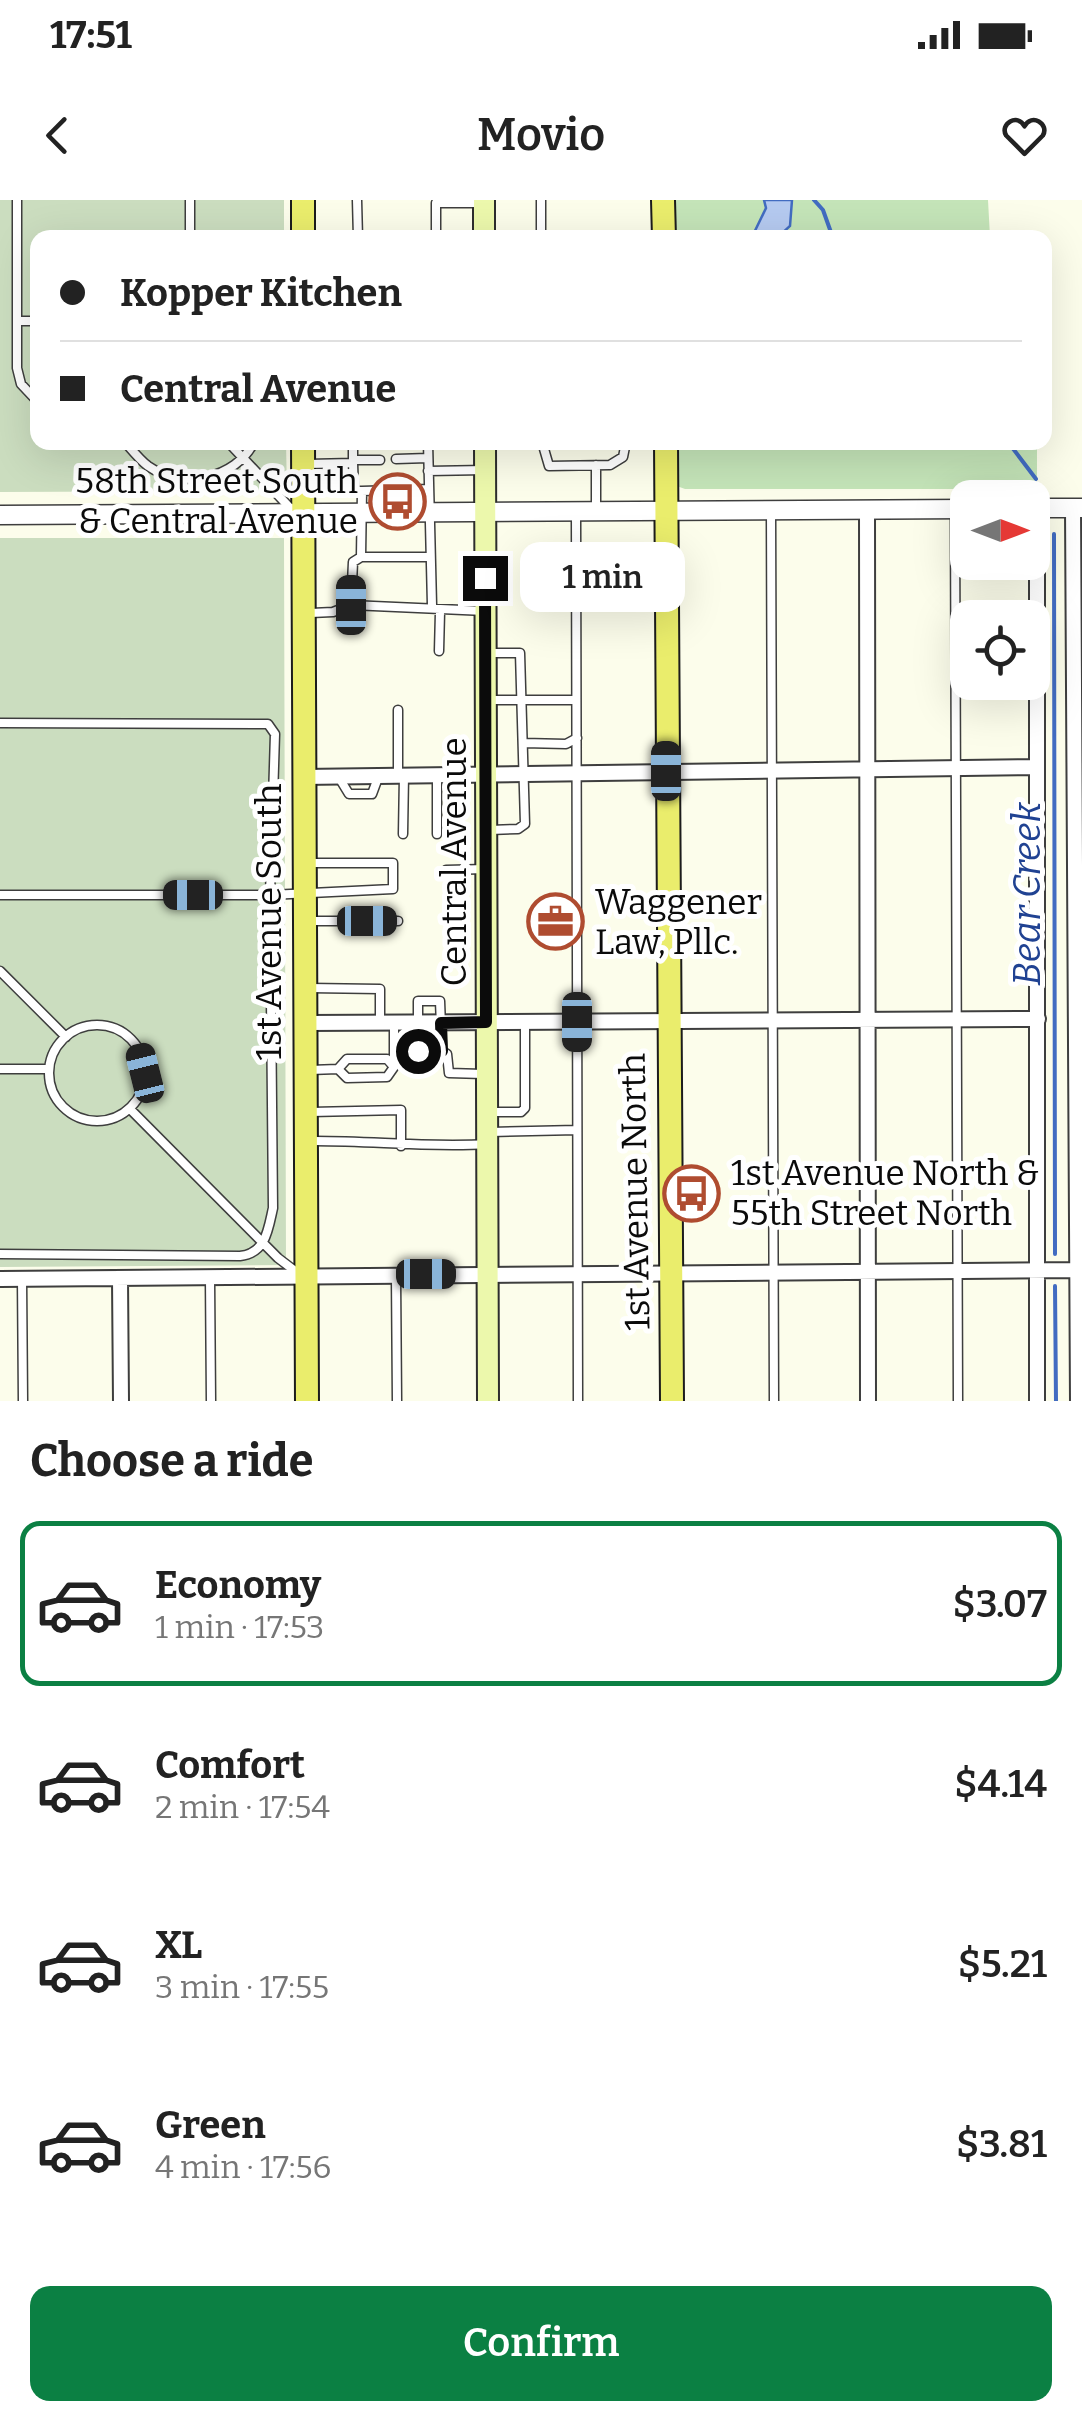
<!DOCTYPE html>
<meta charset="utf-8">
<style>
body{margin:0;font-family:Bitter,serif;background:#f6f6f6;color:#222;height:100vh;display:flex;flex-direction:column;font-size:38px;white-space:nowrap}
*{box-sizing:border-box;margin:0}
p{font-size:32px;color:#767676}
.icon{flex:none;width:55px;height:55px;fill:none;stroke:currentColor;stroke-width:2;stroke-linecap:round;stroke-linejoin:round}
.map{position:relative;height:1201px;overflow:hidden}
.details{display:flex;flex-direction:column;background:#fff;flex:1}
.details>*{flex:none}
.hud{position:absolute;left:30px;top:30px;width:1022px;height:220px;border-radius:20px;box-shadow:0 10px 40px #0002;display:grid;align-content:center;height:220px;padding:0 30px;background:#fff}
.needle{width:65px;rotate:90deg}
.tools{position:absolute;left:950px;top:280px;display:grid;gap:20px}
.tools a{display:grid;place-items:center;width:100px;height:100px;border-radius:20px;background:#fff;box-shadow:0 10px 40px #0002;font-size:50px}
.end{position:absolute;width:45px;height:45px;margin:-22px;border:12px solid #0b0b0b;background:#fff;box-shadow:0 0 0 5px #fff}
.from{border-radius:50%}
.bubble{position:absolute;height:70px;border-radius:20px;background:#fff;box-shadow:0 10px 40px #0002;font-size:32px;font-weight:600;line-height:70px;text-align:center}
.car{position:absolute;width:30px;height:60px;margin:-30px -15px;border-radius:12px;box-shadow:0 0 8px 2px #0007;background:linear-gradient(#222 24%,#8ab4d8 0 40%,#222 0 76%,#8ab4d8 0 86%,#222 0)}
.hud b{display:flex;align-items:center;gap:35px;height:95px;font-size:38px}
.hud b+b{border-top:2px solid #e0e0e0}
.hud i{width:25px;height:25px;background:#222}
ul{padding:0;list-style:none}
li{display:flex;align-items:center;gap:30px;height:165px;margin:0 20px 15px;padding:0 10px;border:5px solid transparent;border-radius:20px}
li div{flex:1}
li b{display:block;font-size:38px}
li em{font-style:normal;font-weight:600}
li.active{border-color:#0b8043}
li>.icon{width:90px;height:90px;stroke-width:1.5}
h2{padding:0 30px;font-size:45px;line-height:120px}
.primary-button{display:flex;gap:20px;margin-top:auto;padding:20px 30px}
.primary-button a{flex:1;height:115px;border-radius:20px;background:#0b8043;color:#fff;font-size:40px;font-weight:600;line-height:115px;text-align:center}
.status{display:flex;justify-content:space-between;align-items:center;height:70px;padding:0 50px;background:#fff;direction:ltr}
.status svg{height:28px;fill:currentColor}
header{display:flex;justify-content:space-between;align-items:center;height:130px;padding:0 30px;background:#fff;font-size:45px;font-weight:600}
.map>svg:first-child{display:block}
.green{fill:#c4e4b8}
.cemetery{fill:#cbddbf}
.water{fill:#b5caf0;stroke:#426cc1;stroke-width:2.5}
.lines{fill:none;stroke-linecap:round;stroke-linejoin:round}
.stream{stroke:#426cc1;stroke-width:4}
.service-casing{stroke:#3e3e3e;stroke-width:11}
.minor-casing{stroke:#3e3e3e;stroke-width:18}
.tertiary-casing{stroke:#3e3e3e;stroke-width:21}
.secondary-casing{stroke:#2d2d2d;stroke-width:24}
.primary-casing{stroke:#1c1c1c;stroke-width:26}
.service{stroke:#fff;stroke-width:8}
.minor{stroke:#fff;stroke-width:14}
.tertiary{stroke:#fff;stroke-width:18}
.secondary{stroke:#ecf8ac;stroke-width:20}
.primary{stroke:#eaed6c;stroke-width:22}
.route{stroke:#0b0b0b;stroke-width:12}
.labels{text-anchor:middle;stroke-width:10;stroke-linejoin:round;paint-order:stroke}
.poi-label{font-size:35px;fill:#0b0b0b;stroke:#fff;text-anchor:start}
.street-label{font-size:35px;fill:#0b0b0b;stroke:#fff}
.water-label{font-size:38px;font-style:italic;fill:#204292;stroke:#fff}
</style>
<div class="status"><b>17:51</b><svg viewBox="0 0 49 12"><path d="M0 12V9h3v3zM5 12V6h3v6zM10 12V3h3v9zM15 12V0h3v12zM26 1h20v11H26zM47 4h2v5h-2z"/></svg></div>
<header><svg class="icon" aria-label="back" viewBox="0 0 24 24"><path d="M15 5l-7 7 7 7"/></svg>Movio<svg class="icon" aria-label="heart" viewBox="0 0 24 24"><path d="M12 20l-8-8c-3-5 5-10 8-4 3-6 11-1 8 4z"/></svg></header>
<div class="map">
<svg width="1082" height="1201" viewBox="0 0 1082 1201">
<rect width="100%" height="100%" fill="#fcfdeb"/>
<!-- green -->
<path class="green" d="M671,0H764L766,8L752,37H671Z
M792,0H988L990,37L778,38L790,26Z
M673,243H1037V289H685L674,285Z"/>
<!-- cemetery -->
<path class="cemetery" d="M0,0H284V37L38,38V242L286,243L287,291L0,292Z
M0,338H284L286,1065L0,1067Z"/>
<!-- water -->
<path class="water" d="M764,0H792L790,26L778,37H752L766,8Z"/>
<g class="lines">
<!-- stream -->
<path class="stream" d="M814,0L823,10L833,38
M1008,242L1036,279
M1054,334L1055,1054
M1055,1086L1056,1201"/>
<defs>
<path id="service" d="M17,0V168L21,184L38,202
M190,0V38
M357,0L358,38
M436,38V3H481
M541,38V0
M17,121H38
M125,242C132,250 140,260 148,266C182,290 236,279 254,242
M228,242L293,311
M428,242L432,405
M542,242L549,266L610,265L623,257L626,242
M396,259L428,258
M353,260H380
M353,263L354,291H362L361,357H429
M308,264L353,263V242
M428,271L485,270
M362,291L429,289
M596,308V265
M771,311L774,1201
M955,311L958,1201
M576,313L578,1201
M351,405L353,362L361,357
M311,413L333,412L351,405L485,411
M439,451L440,412
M487,453H520L525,624L518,629L490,630
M490,500H576
M0,523L268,524L275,534L270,695L273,1008C268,1030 266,1053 240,1056L0,1054
M524,543L566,544L577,538
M398,575V510
M338,576L349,594H372L379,575
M403,634L404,575
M437,634V574
M446,670L486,669
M0,695H270L393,689V663H307
M309,721H398
M0,771L66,837
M309,788L380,789V823
M49 873a48 48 0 1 1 96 0a48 48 0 1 1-96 0Z
M394,851H442L440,801H418V823
M442,851L447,854L449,873L483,874
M0,869H49
M338,869L347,859H387L394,867
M310,870L338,869L347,878L387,877L394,867V824
M131,910L278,1058L299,1074
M311,912L401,910V946
M491,912H521L525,908V823
M491,932L577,930
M307,941C368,940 426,948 487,944
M396,1076L397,1201
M22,1079L23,1201
M210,1079L211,1201"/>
<path id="minor" d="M1037,308V1201
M1073,308L1078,1201
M867,309L868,1201
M303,577L1037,567
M306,823L1038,819
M0,1079L1082,1070
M120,1079L121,1201"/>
<path id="tertiary" d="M1032,308H1082
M0,315L968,309"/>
<path id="secondary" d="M484,0V38
M485,242L488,1201"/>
<path id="primary" d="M663,0L664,38
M303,38V0
M303,242L307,1201
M666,242L672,1201"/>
</defs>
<!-- service casing -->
<use href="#service" class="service-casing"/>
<!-- minor casing -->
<use href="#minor" class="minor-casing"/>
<!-- tertiary casing -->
<use href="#tertiary" class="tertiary-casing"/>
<!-- secondary casing -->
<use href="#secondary" class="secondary-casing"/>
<!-- primary casing -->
<use href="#primary" class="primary-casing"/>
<!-- service -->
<use href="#service" class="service"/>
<!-- minor -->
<use href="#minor" class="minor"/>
<!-- tertiary -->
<use href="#tertiary" class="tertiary"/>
<!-- secondary -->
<use href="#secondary" class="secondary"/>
<!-- primary -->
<use href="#primary" class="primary"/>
</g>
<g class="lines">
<!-- route -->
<path class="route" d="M418,851H442L441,823L486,822L485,378"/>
</g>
<!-- icons -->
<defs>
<symbol id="bus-ring" viewBox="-11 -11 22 22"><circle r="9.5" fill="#fff" stroke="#af4c30" stroke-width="1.5"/><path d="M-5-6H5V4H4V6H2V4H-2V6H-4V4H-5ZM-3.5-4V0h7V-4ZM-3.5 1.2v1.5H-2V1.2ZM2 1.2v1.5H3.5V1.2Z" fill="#af4c30"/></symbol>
<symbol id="office-ring" viewBox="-11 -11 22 22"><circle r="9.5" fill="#fff" stroke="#af4c30" stroke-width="1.5"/><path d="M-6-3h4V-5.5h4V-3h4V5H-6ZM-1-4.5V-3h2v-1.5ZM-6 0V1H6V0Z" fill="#af4c30"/></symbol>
</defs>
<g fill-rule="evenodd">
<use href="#bus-ring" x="366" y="270" width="63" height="63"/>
<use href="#office-ring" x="524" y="690" width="63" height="63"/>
<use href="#bus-ring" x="660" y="962" width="63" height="63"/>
</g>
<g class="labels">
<!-- poi labels -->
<g class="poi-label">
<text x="358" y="293" text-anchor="end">58th Street South<tspan x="358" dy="40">&amp; Central Avenue</tspan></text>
<text x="595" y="714">Waggener<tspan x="595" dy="40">Law, Pllc.</tspan></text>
<text x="731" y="985">1st Avenue North &amp;<tspan x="731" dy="40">55th Street North</tspan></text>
</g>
<!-- street labels -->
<g class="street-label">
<text transform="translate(454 662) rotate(-90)" y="12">Central Avenue</text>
<text transform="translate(269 722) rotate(-90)" y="12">1st Avenue South</text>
<text transform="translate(635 992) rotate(-91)" y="12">1st Avenue North</text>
</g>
<!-- water labels -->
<g class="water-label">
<text transform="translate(1027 694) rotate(-90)" y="13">Bear Creek</text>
</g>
</g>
</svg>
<div class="tools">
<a><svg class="needle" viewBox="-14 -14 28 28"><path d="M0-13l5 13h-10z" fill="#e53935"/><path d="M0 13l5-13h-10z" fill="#767676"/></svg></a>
<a><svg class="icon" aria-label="locate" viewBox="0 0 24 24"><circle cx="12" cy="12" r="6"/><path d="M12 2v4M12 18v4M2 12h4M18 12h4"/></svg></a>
</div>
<i class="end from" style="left:418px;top:851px"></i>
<i class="end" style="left:485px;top:378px"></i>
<div class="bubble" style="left:520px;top:342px;width:165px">1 min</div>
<i class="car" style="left:351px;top:405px;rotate:0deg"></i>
<i class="car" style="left:666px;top:571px;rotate:0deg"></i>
<i class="car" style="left:193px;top:695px;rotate:270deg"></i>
<i class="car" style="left:367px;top:721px;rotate:90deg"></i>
<i class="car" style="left:577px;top:822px;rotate:180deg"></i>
<i class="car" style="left:145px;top:873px;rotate:346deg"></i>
<i class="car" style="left:426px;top:1074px;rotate:90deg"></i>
<div class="hud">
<b><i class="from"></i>Kopper Kitchen</b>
<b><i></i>Central Avenue</b>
</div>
</div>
<section class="details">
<h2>Choose a ride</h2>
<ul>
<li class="active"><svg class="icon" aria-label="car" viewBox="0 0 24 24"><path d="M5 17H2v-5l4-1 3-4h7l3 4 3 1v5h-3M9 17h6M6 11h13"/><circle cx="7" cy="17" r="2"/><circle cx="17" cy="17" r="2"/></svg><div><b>Economy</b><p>1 min · 17:53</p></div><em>$3.07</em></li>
<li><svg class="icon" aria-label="car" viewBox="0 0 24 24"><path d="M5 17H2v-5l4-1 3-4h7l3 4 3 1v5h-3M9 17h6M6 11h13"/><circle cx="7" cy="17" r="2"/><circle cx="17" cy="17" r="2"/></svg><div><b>Comfort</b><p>2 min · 17:54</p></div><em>$4.14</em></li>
<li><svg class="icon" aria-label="car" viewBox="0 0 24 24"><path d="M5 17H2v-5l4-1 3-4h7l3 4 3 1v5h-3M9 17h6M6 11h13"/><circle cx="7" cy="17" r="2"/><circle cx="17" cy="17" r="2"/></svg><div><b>XL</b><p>3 min · 17:55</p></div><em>$5.21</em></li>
<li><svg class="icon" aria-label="car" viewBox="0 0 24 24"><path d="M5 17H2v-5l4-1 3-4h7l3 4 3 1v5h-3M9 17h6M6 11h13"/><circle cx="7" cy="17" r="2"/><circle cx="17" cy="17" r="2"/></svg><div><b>Green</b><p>4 min · 17:56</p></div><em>$3.81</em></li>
</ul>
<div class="primary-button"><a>Confirm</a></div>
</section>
